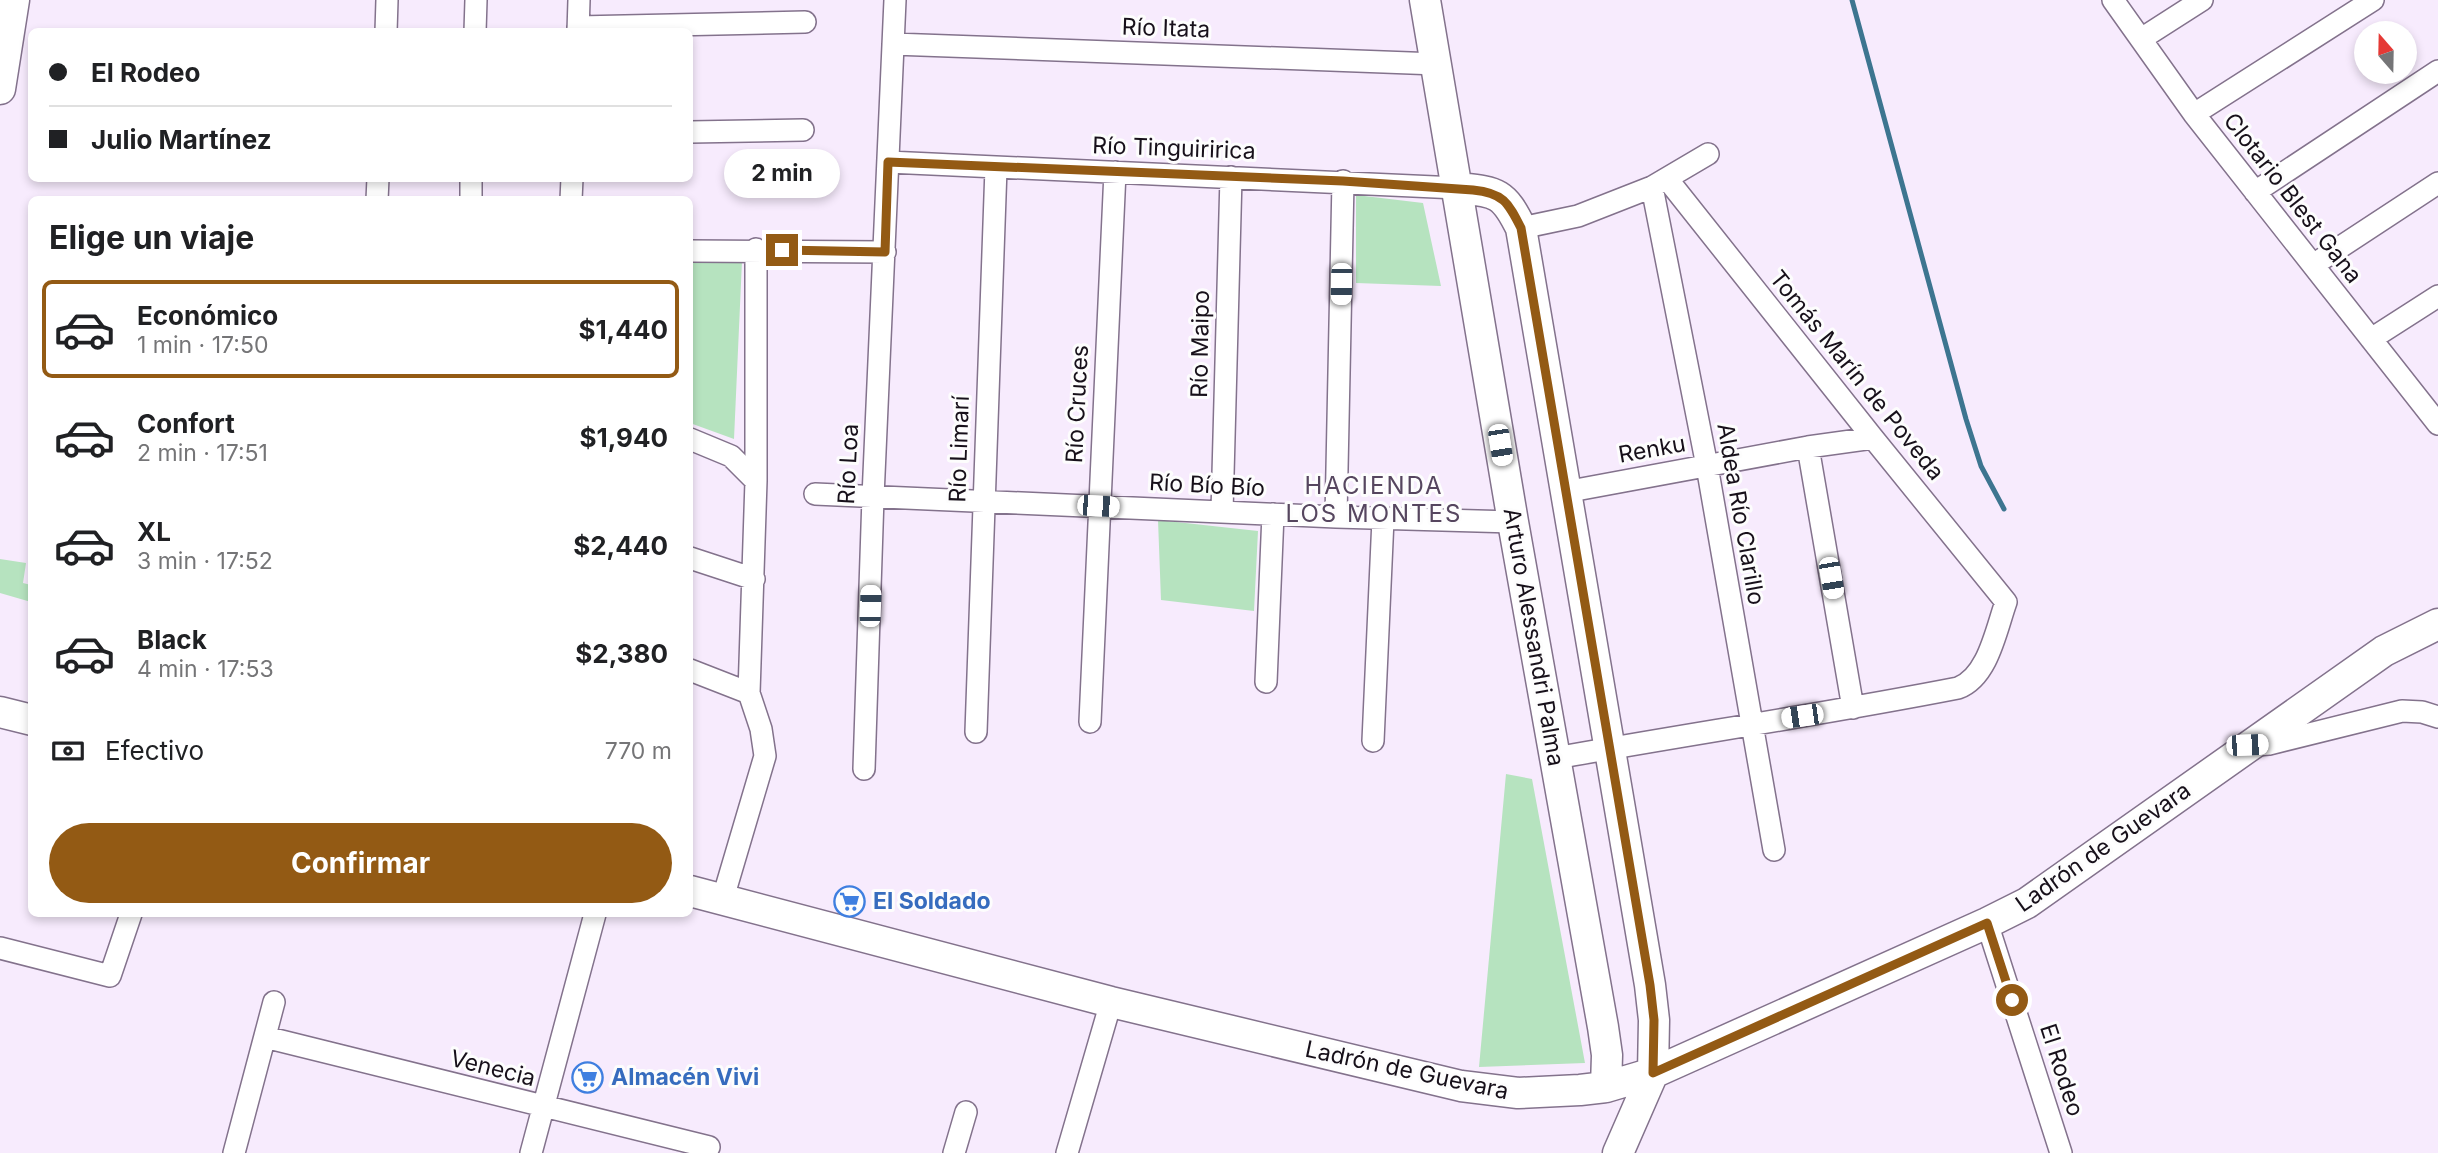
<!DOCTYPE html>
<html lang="es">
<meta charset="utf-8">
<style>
body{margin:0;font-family:Inter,sans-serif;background:#f2f2f2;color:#202124;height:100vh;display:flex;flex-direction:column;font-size:26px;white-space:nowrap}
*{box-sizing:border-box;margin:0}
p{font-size:23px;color:#757577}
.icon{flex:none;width:38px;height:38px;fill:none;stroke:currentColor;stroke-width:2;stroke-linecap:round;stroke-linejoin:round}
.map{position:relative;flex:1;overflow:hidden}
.details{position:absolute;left:28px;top:196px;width:665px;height:721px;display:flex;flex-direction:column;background:#fff;border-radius:10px;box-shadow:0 4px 10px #0003}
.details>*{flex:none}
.hud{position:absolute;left:28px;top:28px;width:665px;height:154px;border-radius:10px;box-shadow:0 4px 10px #0003;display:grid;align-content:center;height:154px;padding:0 21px;background:#fff}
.needle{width:46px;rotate:340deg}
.buttons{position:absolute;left:2354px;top:21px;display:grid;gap:14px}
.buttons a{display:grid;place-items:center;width:63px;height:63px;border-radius:50%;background:#fff;box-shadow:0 4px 10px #0003;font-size:35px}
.end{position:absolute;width:32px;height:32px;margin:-16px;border:9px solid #935a14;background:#fff;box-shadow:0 0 0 4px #fff}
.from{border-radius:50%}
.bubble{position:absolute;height:49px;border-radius:24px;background:#fff;box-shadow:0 4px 10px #0003;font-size:23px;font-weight:700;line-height:49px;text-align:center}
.car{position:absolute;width:21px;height:42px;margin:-21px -10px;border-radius:9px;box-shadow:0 0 5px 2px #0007;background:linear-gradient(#fff 24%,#345 0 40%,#fff 0 76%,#345 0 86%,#fff 0)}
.hud b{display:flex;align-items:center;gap:24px;height:66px;font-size:26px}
.hud b+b{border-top:2px solid #e0e0e0}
.hud i{width:18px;height:18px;background:#202124}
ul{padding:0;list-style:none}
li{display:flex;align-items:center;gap:21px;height:98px;margin:0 14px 10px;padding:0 7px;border:4px solid transparent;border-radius:10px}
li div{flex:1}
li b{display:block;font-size:26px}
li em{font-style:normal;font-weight:700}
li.active{border-color:#935a14}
li>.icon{width:63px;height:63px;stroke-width:1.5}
h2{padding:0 21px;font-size:32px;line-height:84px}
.pay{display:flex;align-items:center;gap:18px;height:77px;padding:0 21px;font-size:26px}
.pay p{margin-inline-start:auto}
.button{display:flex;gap:14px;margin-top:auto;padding:14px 21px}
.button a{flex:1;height:80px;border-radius:42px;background:#935a14;color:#fff;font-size:28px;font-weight:700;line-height:80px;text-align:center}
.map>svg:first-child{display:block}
.green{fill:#b6e3bf}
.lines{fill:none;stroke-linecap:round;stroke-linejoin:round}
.stream{stroke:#3d7590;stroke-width:5}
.street-casing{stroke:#83728c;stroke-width:24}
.secondary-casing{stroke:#83728c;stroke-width:33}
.street{stroke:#fff;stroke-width:21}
.secondary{stroke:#fff;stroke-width:30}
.route{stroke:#935a14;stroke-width:9}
.labels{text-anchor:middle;stroke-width:6;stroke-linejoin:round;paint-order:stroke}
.street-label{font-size:23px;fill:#17101a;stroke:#fdfdfd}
.shop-label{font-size:23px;font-weight:bold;fill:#366cbe;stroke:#fdfdfd;text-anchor:start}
.neighbourhood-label{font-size:24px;letter-spacing:2px;fill:#56465f;stroke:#fdfdfd}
</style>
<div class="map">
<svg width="2438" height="1153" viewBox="0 0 2438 1153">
<rect width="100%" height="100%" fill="#f7ebfd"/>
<!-- green -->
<path class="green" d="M1356,195L1423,203L1441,286L1356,283Z
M742,261L734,439L690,423V263Z
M1158,520L1258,531L1254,611L1161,600Z
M0,559L26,563L23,583L31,585V602L0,593Z
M1506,774L1532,779L1585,1063L1479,1067Z"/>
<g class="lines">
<!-- stream -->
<path class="stream" d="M1852,0L1966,419L1981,466L2004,509"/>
<defs>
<path id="street" d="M2113,0L2194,114L2438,424
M578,27L805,22
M386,32L387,0
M475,32L476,0
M578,32L579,0
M2141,39L2202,0
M893,44L1437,64
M2194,114L2373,0
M690,132L803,130
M888,162L1457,188
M1652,187L1707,466L1774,850
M2255,192L2438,71
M377,200L378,178
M471,200V178
M571,200L572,178
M1521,228L1578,216L1652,187L1708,154
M756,249V481
M690,251L885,252
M2313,265L2438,183
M2371,339L2438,296
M690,439L731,456L756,481L749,693L761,729L765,756L723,898
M1808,447L1853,708
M1565,492L1808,447L1873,438
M815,494L1336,517L1513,522
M1222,512L1231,177
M1336,517L1343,181
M690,558L754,579
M690,670L749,693
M1266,682L1273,514
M1090,722L1115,172
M976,732L996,168
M1373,741L1383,519
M2257,745L2269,744L2402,711L2422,712L2438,717
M1556,758C1690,734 1825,714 1958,688C1988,677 1996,630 2006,602L1873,438L1668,180
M864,769L873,497L895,0
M1987,923L2061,1153
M0,948L110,976L131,914
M265,1037L709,1147
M234,1153L274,1002
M531,1153L595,914
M954,1153L966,1112
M1067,1153L1111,1002"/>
<path id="secondary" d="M1425,0L1513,522L1603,1027L1607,1055L1606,1087
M0,89L14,0
M1457,188C1496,192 1503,191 1521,228L1650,985L1654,1020L1653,1073L1618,1153
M0,712L32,720
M690,891L1111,1002L1461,1086L1518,1093L1580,1090L1606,1087L1653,1073L1987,923L2027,903L2384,651L2438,624"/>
</defs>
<!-- street casing -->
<use href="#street" class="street-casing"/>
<!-- secondary casing -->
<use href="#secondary" class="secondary-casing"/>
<!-- street -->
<use href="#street" class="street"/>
<!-- secondary -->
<use href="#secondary" class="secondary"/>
</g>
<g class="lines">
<!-- route -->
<path class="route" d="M782,250L885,252L888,162L1343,181L1473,190C1503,193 1508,202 1521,228L1650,985L1654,1020L1653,1073L1987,923L2012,1000"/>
</g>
<!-- icons -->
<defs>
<symbol id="supermarket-ring" viewBox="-11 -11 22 22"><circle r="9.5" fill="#fdfdfd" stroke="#3f7fe0" stroke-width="1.5"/><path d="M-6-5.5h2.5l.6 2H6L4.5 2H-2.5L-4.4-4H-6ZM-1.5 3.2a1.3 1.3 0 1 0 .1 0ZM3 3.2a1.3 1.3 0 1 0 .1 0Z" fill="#3f7fe0"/></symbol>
</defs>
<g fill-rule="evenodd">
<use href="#supermarket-ring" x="832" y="884" width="35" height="35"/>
<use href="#supermarket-ring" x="570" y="1060" width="35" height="35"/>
</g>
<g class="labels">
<!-- street labels -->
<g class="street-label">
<text transform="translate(1166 28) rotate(2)" y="8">Río Itata</text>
<text transform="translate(1174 148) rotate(2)" y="8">Río Tinguiririca</text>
<text transform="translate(2293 198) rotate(52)" y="8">Clotario Blest Gana</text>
<text transform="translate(1200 344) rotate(-89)" y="8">Río Maipo</text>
<text transform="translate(1857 375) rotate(51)" y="8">Tomás Marín de Poveda</text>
<text transform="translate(1077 404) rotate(-87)" y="8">Río Cruces</text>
<text transform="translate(959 449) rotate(-88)" y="8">Río Limarí</text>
<text transform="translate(1652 449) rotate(-10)" y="8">Renku</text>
<text transform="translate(848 464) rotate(-87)" y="8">Río Loa</text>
<text transform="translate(1207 485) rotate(3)" y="8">Río Bío Bío</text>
<text transform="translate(1741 514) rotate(80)" y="8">Aldea Río Clarillo</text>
<text transform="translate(1534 637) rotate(80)" y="8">Arturo Alessandri Palma</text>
<text transform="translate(2103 847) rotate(-35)" y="8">Ladrón de Guevara</text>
<text transform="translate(493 1068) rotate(14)" y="8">Venecia</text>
<text transform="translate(1407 1070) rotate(12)" y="8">Ladrón de Guevara</text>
<text transform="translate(2062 1070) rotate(72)" y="8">El Rodeo</text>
</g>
<!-- shop labels -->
<g class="shop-label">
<text x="873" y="909">El Soldado</text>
<text x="611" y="1085">Almacén Vivi</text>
</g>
<!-- neighbourhood labels -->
<g class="neighbourhood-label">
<text x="1374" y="494">HACIENDA<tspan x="1374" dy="28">LOS MONTES</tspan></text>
</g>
</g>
</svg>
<div class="buttons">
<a><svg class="needle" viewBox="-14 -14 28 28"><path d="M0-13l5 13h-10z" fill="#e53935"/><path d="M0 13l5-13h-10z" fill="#757577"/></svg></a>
</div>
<i class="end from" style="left:2012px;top:1000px"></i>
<i class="end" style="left:782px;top:250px"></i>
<div class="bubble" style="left:724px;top:149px;width:116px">2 min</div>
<i class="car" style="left:1341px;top:284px;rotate:181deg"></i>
<i class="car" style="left:1500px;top:445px;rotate:171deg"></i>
<i class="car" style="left:1098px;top:506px;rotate:93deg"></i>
<i class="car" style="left:1831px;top:578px;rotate:170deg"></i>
<i class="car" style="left:870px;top:606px;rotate:2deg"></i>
<i class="car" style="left:1802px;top:716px;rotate:262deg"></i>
<i class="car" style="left:2247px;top:745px;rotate:88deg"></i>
<div class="hud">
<b><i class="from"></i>El Rodeo</b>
<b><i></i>Julio Martínez</b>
</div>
<section class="details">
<h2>Elige un viaje</h2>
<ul>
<li class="active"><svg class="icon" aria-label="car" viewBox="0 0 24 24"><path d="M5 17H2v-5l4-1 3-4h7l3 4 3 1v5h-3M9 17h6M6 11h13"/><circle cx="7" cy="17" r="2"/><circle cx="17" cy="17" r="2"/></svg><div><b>Económico</b><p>1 min · 17:50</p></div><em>$1,440</em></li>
<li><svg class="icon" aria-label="car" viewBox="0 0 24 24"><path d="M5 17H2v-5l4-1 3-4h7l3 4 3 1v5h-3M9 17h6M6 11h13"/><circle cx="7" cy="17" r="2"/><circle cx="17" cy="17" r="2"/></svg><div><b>Confort</b><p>2 min · 17:51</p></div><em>$1,940</em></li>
<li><svg class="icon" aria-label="car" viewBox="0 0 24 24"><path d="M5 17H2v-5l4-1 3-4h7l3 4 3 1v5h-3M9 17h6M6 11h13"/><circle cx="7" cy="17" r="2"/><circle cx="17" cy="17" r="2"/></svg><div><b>XL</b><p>3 min · 17:52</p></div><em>$2,440</em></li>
<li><svg class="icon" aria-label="car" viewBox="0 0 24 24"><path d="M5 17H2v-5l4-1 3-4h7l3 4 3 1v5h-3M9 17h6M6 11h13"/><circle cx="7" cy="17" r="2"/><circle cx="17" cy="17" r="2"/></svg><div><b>Black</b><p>4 min · 17:53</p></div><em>$2,380</em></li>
</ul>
<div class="pay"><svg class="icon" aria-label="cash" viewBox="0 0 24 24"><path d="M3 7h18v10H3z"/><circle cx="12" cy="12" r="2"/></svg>Efectivo<p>770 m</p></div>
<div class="button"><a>Confirmar</a></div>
</section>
</div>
